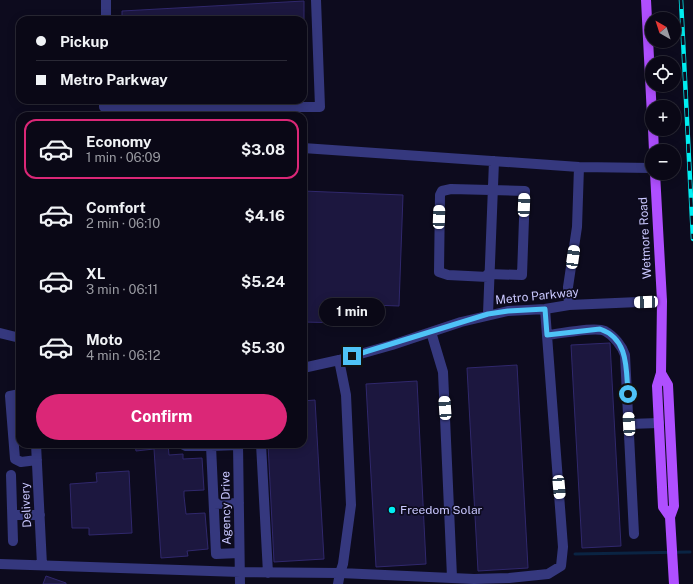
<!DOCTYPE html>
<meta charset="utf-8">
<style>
body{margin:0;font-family:"Public Sans",sans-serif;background:#13111f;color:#f1f3f6;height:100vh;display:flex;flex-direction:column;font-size:15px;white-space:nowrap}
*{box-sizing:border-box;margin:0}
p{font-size:13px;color:#999aa1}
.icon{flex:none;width:22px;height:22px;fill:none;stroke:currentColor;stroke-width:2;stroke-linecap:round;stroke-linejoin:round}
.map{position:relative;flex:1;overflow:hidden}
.details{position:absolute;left:16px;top:112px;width:291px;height:336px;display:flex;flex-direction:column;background:#0a0816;border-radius:12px;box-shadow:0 2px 10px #0003,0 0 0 1px #2a2935}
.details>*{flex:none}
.guide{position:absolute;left:16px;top:16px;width:291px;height:88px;border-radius:12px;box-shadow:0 2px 10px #0003,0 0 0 1px #2a2935;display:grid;align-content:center;height:88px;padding:0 20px;background:#0a0816}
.needle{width:26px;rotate:321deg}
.tools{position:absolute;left:645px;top:12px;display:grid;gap:8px}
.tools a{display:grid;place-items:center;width:36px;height:36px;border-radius:50%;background:#0a0816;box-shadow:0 2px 10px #0003,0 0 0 1px #2a2935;font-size:20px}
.end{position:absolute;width:18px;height:18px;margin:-9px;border:5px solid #4fc3f7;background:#111;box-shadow:0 0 0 2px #111}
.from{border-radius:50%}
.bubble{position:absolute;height:28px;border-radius:14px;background:#0a0816;box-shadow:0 2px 10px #0003,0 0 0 1px #2a2935;font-size:13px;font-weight:700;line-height:28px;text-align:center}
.car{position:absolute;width:12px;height:24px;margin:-12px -6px;border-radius:5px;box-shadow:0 0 3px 1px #0007;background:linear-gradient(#fff 24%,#345 0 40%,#fff 0 76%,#345 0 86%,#fff 0)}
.guide b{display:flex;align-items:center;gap:14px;height:38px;font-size:15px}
.guide b+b{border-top:1px solid #2a2935}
.guide i{width:10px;height:10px;background:#f1f3f6}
ul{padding:7px 0 0;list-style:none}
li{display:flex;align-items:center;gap:12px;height:60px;margin:0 8px 6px;padding:0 12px;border:2px solid transparent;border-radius:12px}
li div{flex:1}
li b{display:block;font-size:15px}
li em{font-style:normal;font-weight:700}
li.current{border-color:#db2777}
li>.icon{width:36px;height:36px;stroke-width:1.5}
.primary-button{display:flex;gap:8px;margin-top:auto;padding:8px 20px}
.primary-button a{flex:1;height:46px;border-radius:24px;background:#db2777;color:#fff;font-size:16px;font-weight:700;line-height:46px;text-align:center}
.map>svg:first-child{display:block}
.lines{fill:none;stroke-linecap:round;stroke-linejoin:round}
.stream{stroke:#0a2443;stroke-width:3}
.building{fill:#1c173f;stroke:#30286c}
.minor{stroke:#35387e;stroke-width:10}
.major{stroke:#af4fff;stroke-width:10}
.rail-casing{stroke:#00eff3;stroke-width:4.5}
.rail{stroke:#0d0b1e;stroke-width:3;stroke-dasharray:9;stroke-linecap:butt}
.route{stroke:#4fc3f7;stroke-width:5}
.poi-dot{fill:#00eff3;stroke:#0d0b1e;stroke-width:1.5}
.labels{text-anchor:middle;stroke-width:3.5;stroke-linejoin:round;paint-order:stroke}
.street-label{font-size:12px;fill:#cac8ff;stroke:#0d0b1e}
.poi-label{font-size:12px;fill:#cac8ff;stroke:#0d0b1e;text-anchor:start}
</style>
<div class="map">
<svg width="693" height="584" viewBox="0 0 693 584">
<rect width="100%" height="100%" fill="#0d0b1e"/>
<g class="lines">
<!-- stream -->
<path class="stream" d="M575,554L690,552"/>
</g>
<!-- building -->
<path class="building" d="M304,1V20H122V11Z
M303,191L403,195L399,306L347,304L346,323L303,322Z
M610,343L621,546L582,548L571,345Z
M517,365L528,568L478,571L467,368Z
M417,381L426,564L376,567L366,384Z
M315,400L324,559L274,562L268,444H303V401Z
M135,444H168L169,455L183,454V459L202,458L204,490L184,491V496L186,514L205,513L208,549L187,551L188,556L161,558L154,449L136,451Z
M129,471L132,533L89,535V528H72L70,484L97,482L96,473Z
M46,576L66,583V584H43Z"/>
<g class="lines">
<!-- minor -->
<path class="minor" d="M106,20V0
M104,100V107H320L316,0
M303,148L579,167L652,168
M488,277L448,275L439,272L440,195L442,191L451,189L525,191L522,275L488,274
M569,305L568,287L577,227L579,167
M488,314L494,161
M431,332L443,372L452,577
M0,333L20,338
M547,335C560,334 595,326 605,331C614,336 622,346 625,355L634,534
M303,368L339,360L392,345L461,322L508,311L545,309L569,305L662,301
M20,394L10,396L15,459L21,462L37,460
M629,424L659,423
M36,444L42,565
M182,444L186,446H211
M238,444L240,584
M261,444L268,573
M238,445L211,446L216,554L239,553
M11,475L13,541
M214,504L239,503
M13,515H40
M0,564L240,572L340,573L343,564L351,505L346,395L339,360
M338,584L340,573L474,579L509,578L548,574L561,566L563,547L545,309"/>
<!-- major -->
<path class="major" d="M646,0L652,116
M653,129L654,151
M655,173L662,301L661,373L657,386L663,507L670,517
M661,373L668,385L674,506L670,517L674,584"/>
<defs>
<path id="rail" d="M681,0L693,239"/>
</defs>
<!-- rail casing -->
<use href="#rail" class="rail-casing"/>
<!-- rail -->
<use href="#rail" class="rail"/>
</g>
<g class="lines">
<!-- route -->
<path class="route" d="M352,356L488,314L508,311L545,309L547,335L600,329C629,339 626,369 628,394"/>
</g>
<!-- markers -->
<circle class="poi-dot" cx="392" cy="510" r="4"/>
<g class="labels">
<!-- street labels -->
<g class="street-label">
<text transform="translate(645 238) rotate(-93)" y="4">Wetmore Road</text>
<text transform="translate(537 296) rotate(-6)" y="4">Metro Parkway</text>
<text transform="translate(26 505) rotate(-93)" y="4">Delivery</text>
<text transform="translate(226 508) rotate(-91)" y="4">Agency Drive</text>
</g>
<!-- poi labels -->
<g class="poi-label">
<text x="400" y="514">Freedom Solar</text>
</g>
</g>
</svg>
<div class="tools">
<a><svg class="needle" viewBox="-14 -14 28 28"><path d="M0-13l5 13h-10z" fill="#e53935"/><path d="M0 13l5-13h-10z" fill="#999aa1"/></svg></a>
<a><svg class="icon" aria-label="locate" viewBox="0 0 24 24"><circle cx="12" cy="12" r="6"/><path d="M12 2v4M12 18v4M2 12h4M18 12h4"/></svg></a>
<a>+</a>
<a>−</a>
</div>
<i class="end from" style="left:628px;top:394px"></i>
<i class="end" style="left:352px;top:356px"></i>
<div class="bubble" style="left:319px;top:298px;width:66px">1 min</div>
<i class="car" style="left:524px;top:205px;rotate:2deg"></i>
<i class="car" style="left:439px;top:217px;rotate:2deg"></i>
<i class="car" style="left:573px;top:257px;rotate:8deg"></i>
<i class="car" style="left:646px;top:302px;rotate:268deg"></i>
<i class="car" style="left:445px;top:408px;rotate:356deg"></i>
<i class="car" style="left:629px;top:424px;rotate:357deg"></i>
<i class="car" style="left:559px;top:487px;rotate:175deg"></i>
<div class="guide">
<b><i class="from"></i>Pickup</b>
<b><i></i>Metro Parkway</b>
</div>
<section class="details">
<ul>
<li class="current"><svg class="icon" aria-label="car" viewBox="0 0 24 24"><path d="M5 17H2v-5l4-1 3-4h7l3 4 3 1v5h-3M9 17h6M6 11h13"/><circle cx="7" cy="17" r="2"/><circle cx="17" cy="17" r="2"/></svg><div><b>Economy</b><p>1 min · 06:09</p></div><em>$3.08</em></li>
<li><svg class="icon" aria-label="car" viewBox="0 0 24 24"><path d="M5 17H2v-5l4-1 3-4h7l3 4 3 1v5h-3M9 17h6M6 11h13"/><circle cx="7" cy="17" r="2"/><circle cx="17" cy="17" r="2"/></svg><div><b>Comfort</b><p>2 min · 06:10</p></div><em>$4.16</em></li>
<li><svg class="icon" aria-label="car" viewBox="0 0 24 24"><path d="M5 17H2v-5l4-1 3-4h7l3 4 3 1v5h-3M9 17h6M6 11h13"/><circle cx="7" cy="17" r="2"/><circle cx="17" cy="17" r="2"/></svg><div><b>XL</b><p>3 min · 06:11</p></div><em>$5.24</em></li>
<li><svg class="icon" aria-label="car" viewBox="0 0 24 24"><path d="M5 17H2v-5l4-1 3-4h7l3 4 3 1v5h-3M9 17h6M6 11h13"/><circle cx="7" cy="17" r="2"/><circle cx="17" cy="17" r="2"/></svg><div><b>Moto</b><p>4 min · 06:12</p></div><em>$5.30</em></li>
</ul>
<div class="primary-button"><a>Confirm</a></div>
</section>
</div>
